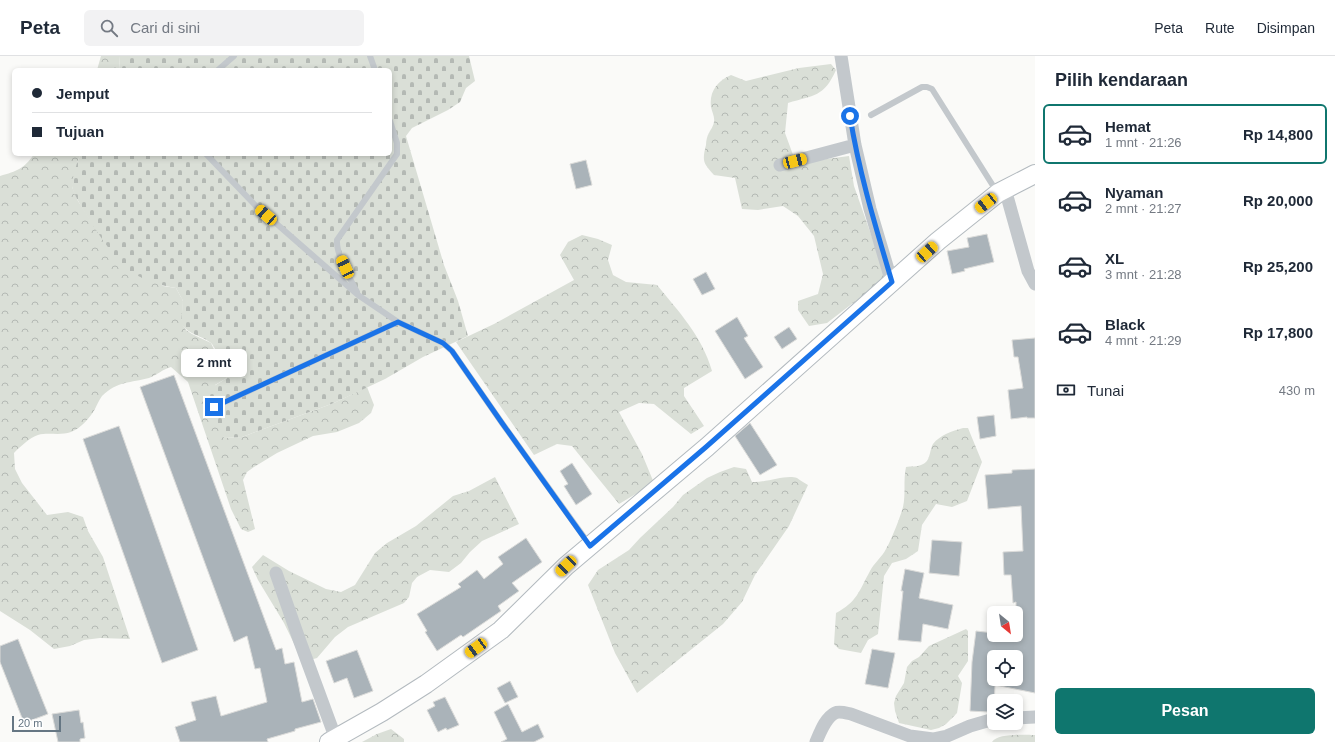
<!DOCTYPE html>
<html lang="id">
<meta charset="utf-8">
<style>
body{margin:0;font-family:Helvetica,sans-serif;background:#f2f2f3;color:#1f2937;height:100vh;display:flex;flex-direction:column;font-size:15px;white-space:nowrap}
*{box-sizing:border-box;margin:0}
p{font-size:13px;color:#747a83}
.icon{flex:none;width:22px;height:22px;fill:none;stroke:currentColor;stroke-width:2;stroke-linecap:round;stroke-linejoin:round}
.map{position:relative;flex:1;overflow:hidden}
.sheet{display:flex;flex-direction:column;background:#fff;width:300px}
.sheet>*{flex:none}
.guide{position:absolute;left:12px;top:12px;width:380px;height:88px;border-radius:6px;box-shadow:0 2px 6px #0003;display:grid;align-content:center;height:88px;padding:0 20px;background:#fff}
.needle{width:26px;rotate:150deg}
.tools{position:absolute;left:987px;top:550px;display:grid;gap:8px}
.tools a{display:grid;place-items:center;width:36px;height:36px;border-radius:6px;background:#fff;box-shadow:0 2px 6px #0003;font-size:20px}
.scale{position:absolute;left:12px;bottom:10px;width:49px;box-sizing:border-box;padding-left:4px;border:2px solid #657683;border-top:0;font-size:11px;line-height:14px;white-space:nowrap;color:#657683;-webkit-text-stroke:3px #fff;paint-order:stroke}
.end{position:absolute;width:18px;height:18px;margin:-9px;border:5px solid #1a73e8;background:#fff;box-shadow:0 0 0 2px #fff}
.from{border-radius:50%}
.bubble{position:absolute;height:28px;border-radius:6px;background:#fff;box-shadow:0 2px 6px #0003;font-size:13px;font-weight:600;line-height:28px;text-align:center}
.car{position:absolute;width:12px;height:24px;margin:-12px -6px;border-radius:5px;box-shadow:0 0 3px 1px #0007;background:linear-gradient(#f5c518 24%,#345 0 40%,#f5c518 0 76%,#345 0 86%,#f5c518 0)}
.guide b{display:flex;align-items:center;gap:14px;height:38px;font-size:15px}
.guide b+b{border-top:1px solid #e0e1e3}
.guide i{width:10px;height:10px;background:#1f2937}
ul{padding:0;list-style:none}
li{display:flex;align-items:center;gap:12px;height:60px;margin:0 8px 6px;padding:0 12px;border:2px solid transparent;border-radius:6px}
li div{flex:1}
li b{display:block;font-size:15px}
li em{font-style:normal;font-weight:600}
li.selected{border-color:#0f766e}
li>.icon{width:36px;height:36px;stroke-width:1.5}
h2{padding:0 20px;font-size:18px;line-height:48px}
.pay{display:flex;align-items:center;gap:10px;height:44px;padding:0 20px;font-size:15px}
.pay p{margin-inline-start:auto}
.cta{display:flex;gap:8px;margin-top:auto;padding:8px 20px}
.cta a{flex:1;height:46px;border-radius:6px;background:#0f766e;color:#fff;font-size:16px;font-weight:600;line-height:46px;text-align:center}
header{display:flex;align-items:center;gap:24px;box-sizing:border-box;height:56px;padding:0 20px;background:#fff;border-bottom:1px solid #e0e1e3}
header strong{font-size:19px}
nav{display:flex;gap:22px;margin-inline-start:auto;font-size:14px}
.search{width:280px;height:36px;background:#f2f2f3;display:flex;align-items:center;gap:10px;box-sizing:border-box;padding:0 14px;border-radius:6px;color:#747a83;font-size:15px}
main{display:flex;flex:1;min-height:0}
.map>svg:first-child{display:block}
.forest{fill:url(#forest-crowns)}
.cemetery{fill:url(#cemetery-stones)}
.building{fill:#aab3b9;stroke:#dcdcda;fill-rule:evenodd}
.lines{fill:none;stroke-linecap:round;stroke-linejoin:round}
.secondary-casing{stroke:#b3babf;stroke-width:20}
.lane{stroke:#c3c8cc;stroke-width:6}
.street{stroke:#c3c8cc;stroke-width:13}
.secondary{stroke:#fff;stroke-width:18}
.route{stroke:#1a73e8;stroke-width:5}
</style>
<header>
<strong>Peta</strong>
<div class="search"><svg class="icon" aria-label="search" viewBox="0 0 24 24"><circle cx="10" cy="10" r="6"/><path d="M15 15l6 6"/></svg>Cari di sini</div>
<nav><a>Peta</a><a>Rute</a><a>Disimpan</a></nav>
</header>
<main>
<div class="map">
<svg width="1035" height="686" viewBox="0 0 1035 686">
<defs>
<pattern id="forest-crowns" width="20" height="18" patternUnits="userSpaceOnUse"><rect width="20" height="18" fill="#dadfd7"/><path d="M2 6a3 3 0 1 1 6 0M12 15a3 3 0 1 1 6 0" fill="none" stroke="#b4b9b4"/></pattern>
<pattern id="cemetery-stones" width="16" height="16" patternUnits="userSpaceOnUse"><rect width="16" height="16" fill="#dadfd7"/><path d="M2 7V4a2 2 0 0 1 4 0v3zM10 15v-3a2 2 0 0 1 4 0v3z" fill="#b4b9b4"/></pattern>
</defs>
<rect width="100%" height="100%" fill="#fafaf8"/>
<!-- forest -->
<path class="forest" d="M101,0H120L119,14H97Z
M831,8L836,14C824,41 814,39 788,47L785,77L796,107L849,100L854,130L881,207L899,212L885,229L853,247L827,267L809,270L798,254V245L818,238L823,218L814,180L798,160L783,150L758,154L742,153L735,122L714,119C703,107 702,105 706,89C706,85 707,80 709,77C711,73 713,71 714,66C715,61 712,56 711,51C709,36 717,25 731,19L746,25L799,12Z
M34,98H81L78,104L72,131L78,145L102,182L163,230L176,232L183,245L182,268L186,274L192,278L211,287L227,322L215,329L224,382L242,381L334,347L367,331L374,349L371,357L359,367L337,376L313,380L277,397L254,411L247,416L243,424L255,473L248,476L241,473L231,453L188,326L171,311C163,313 157,319 149,322C131,327 117,325 102,340C99,344 97,349 95,353C89,363 81,372 71,376C60,380 48,376 38,379C30,381 19,392 14,397L15,413L22,427L47,459L68,456L83,461L88,475L103,501L130,583L100,582L84,584L70,590L54,593L30,574L0,555V120C17,115 24,113 34,98Z
M582,179L598,183L612,189L608,204L613,219L626,226L657,229C679,256 702,280 712,315L684,332V340L704,370L691,378L654,348L639,347L619,356L642,398L654,427L619,448L572,390L557,388L534,399L456,286L494,268L574,224L560,199L568,186Z
M963,372H968L982,406L967,445L952,451L936,448L922,469L918,495L906,503L892,507L884,520L878,578L868,584L861,597L839,593L834,588L836,557C857,546 859,535 870,515C874,507 882,501 886,493C891,485 901,459 903,451C906,438 903,424 906,411C911,410 917,411 921,409C931,406 929,395 933,388C940,379 952,375 963,372Z
M734,411L746,413L752,426C765,427 786,418 797,422C800,424 804,427 808,429L789,470L755,519L742,546L723,568L637,637L615,597L588,529L598,514L629,494L640,482L673,451L683,439L707,422L720,416Z
M495,421L519,468L482,485L470,496L461,507L449,516L430,514L417,521L412,527L409,541L404,547L348,571L335,581L317,602L303,606L284,567L258,524L252,511L263,499L289,515L326,533L341,536L355,529L375,497L387,487L416,470L453,440L469,435Z
M966,573L968,575V605L958,620L962,627L957,657L946,668L939,672L931,674L899,667L895,655L894,647L896,640L904,627L907,611L912,605L919,601L929,590Z
M391,673L404,683V686H362L377,678Z
M1035,679V686H992C998,677 1024,679 1035,679Z"/>
<!-- cemetery -->
<path class="cemetery" d="M120,0H469L475,25L466,32L460,46L448,54L412,72L406,80L444,209L458,245L468,280L423,301L385,323L334,347L242,381L224,382L206,340L209,333L227,322C224,314 217,293 211,287C201,279 191,280 181,268L183,245L176,232C158,229 140,223 125,212C116,205 72,141 72,130C72,122 77,105 81,98H390V14H119Z"/>
<!-- building -->
<path class="building" d="M586,104L592,129L576,133L570,108Z
M987,178L994,206L964,213L965,215L952,218L947,195L969,191L967,182Z
M706,216L715,233L702,239L693,223Z
M737,261L748,280L744,282L763,311L745,323L715,275Z
M789,271L797,283L782,293L774,281Z
M1035,282V362H1027V361L1011,363L1008,334L1023,332L1018,301H1014L1012,284Z
M174,319L276,594L282,592L285,608L294,606L302,646L313,643L321,666L295,673V675L267,683L268,686H180L175,671L196,664L191,646L216,640L221,660L267,646L260,612L255,613L247,580L234,586L140,331Z
M994,359L996,380L980,383L977,361Z
M750,367L777,409L760,419L735,380Z
M119,370L198,594L162,607L83,383Z
M572,407L592,438L576,449L564,430L568,428L560,415Z
M1035,413V637L995,629L994,655L988,656L970,655L972,606L976,575L994,577V579H1016V546L1013,547L1011,519H1004L1003,496L1023,495L1021,450L988,453L985,419L1012,417V414ZM994,601H1016V623H994Z
M526,482L542,506L512,527L519,535L498,550L501,555L463,581L461,579L437,595L425,576L427,575L417,558L461,531L458,528L477,514L484,523L503,508L498,501Z
M932,484L962,486L959,520L929,517Z
M905,513L924,517L919,542L953,549L948,573L923,568L921,586L898,584L903,535H901Z
M18,583L48,658L24,667L0,606V590Z
M872,593L895,597L888,632L865,628Z
M357,594L373,635L354,642L347,622L334,627L326,605Z
M510,625L518,641L505,647L497,632Z
M445,641L459,669L447,674L446,672L438,676L427,654L435,650L433,646Z
M508,648L522,676L538,668L544,681L534,686H501L507,683L494,656Z
M79,654L81,667L83,666L85,682L80,683V686H58L52,658Z"/>
<g class="lines">
<defs>
<path id="secondary" d="M329,686L382,656L426,628L501,574L566,510L707,391L938,185L998,137L1035,118"/>
</defs>
<!-- secondary casing -->
<use href="#secondary" class="secondary-casing"/>
<!-- lane -->
<path class="lane" d="M370,0L375,14
M218,14L234,0
M871,59L922,31H927L932,33L997,136
M206,98L255,149L358,239L398,266L443,287L452,295L502,367L589,488
M357,236C350,222 336,199 337,184L397,98V87L390,65
M214,351L398,266"/>
<!-- street -->
<path class="street" d="M841,0L855,89L870,153L892,227
M780,109L855,89
M1005,133L1028,215L1035,228
M276,517L299,583L337,686
M1016,662L1035,661
M816,686C820,677 825,662 835,657C839,655 846,657 851,658L910,680L933,683L947,680L970,670L994,663"/>
<!-- secondary -->
<use href="#secondary" class="secondary"/>
</g>
<g class="lines">
<!-- route -->
<path class="route" d="M214,351L398,266L443,287L452,295L502,367L590,490L706,391L892,226C876,172 859,117 850,60"/>
</g>
</svg>
<div class="tools">
<a><svg class="needle" viewBox="-14 -14 28 28"><path d="M0-13l5 13h-10z" fill="#e53935"/><path d="M0 13l5-13h-10z" fill="#747a83"/></svg></a>
<a><svg class="icon" aria-label="locate" viewBox="0 0 24 24"><circle cx="12" cy="12" r="6"/><path d="M12 2v4M12 18v4M2 12h4M18 12h4"/></svg></a>
<a><svg class="icon" aria-label="layers" viewBox="0 0 24 24"><path d="M12 4l9 5-9 5-9-5zM3 14l9 5 9-5"/></svg></a>
</div>
<div class="scale">20 m</div>
<i class="end from" style="left:850px;top:60px"></i>
<i class="end" style="left:214px;top:351px"></i>
<div class="bubble" style="left:181px;top:293px;width:66px">2 mnt</div>
<i class="car" style="left:795px;top:105px;rotate:75deg"></i>
<i class="car" style="left:986px;top:147px;rotate:232deg"></i>
<i class="car" style="left:266px;top:159px;rotate:311deg"></i>
<i class="car" style="left:927px;top:196px;rotate:48deg"></i>
<i class="car" style="left:345px;top:211px;rotate:335deg"></i>
<i class="car" style="left:566px;top:510px;rotate:226deg"></i>
<i class="car" style="left:476px;top:592px;rotate:234deg"></i>
<div class="guide">
<b><i class="from"></i>Jemput</b>
<b><i></i>Tujuan</b>
</div>
</div>
<section class="sheet">
<h2>Pilih kendaraan</h2>
<ul>
<li class="selected"><svg class="icon" aria-label="car" viewBox="0 0 24 24"><path d="M5 17H2v-5l4-1 3-4h7l3 4 3 1v5h-3M9 17h6M6 11h13"/><circle cx="7" cy="17" r="2"/><circle cx="17" cy="17" r="2"/></svg><div><b>Hemat</b><p>1 mnt · 21:26</p></div><em>Rp 14,800</em></li>
<li><svg class="icon" aria-label="car" viewBox="0 0 24 24"><path d="M5 17H2v-5l4-1 3-4h7l3 4 3 1v5h-3M9 17h6M6 11h13"/><circle cx="7" cy="17" r="2"/><circle cx="17" cy="17" r="2"/></svg><div><b>Nyaman</b><p>2 mnt · 21:27</p></div><em>Rp 20,000</em></li>
<li><svg class="icon" aria-label="car" viewBox="0 0 24 24"><path d="M5 17H2v-5l4-1 3-4h7l3 4 3 1v5h-3M9 17h6M6 11h13"/><circle cx="7" cy="17" r="2"/><circle cx="17" cy="17" r="2"/></svg><div><b>XL</b><p>3 mnt · 21:28</p></div><em>Rp 25,200</em></li>
<li><svg class="icon" aria-label="car" viewBox="0 0 24 24"><path d="M5 17H2v-5l4-1 3-4h7l3 4 3 1v5h-3M9 17h6M6 11h13"/><circle cx="7" cy="17" r="2"/><circle cx="17" cy="17" r="2"/></svg><div><b>Black</b><p>4 mnt · 21:29</p></div><em>Rp 17,800</em></li>
</ul>
<div class="pay"><svg class="icon" aria-label="cash" viewBox="0 0 24 24"><path d="M3 7h18v10H3z"/><circle cx="12" cy="12" r="2"/></svg>Tunai<p>430 m</p></div>
<div class="cta"><a>Pesan</a></div>
</section>
</main>
